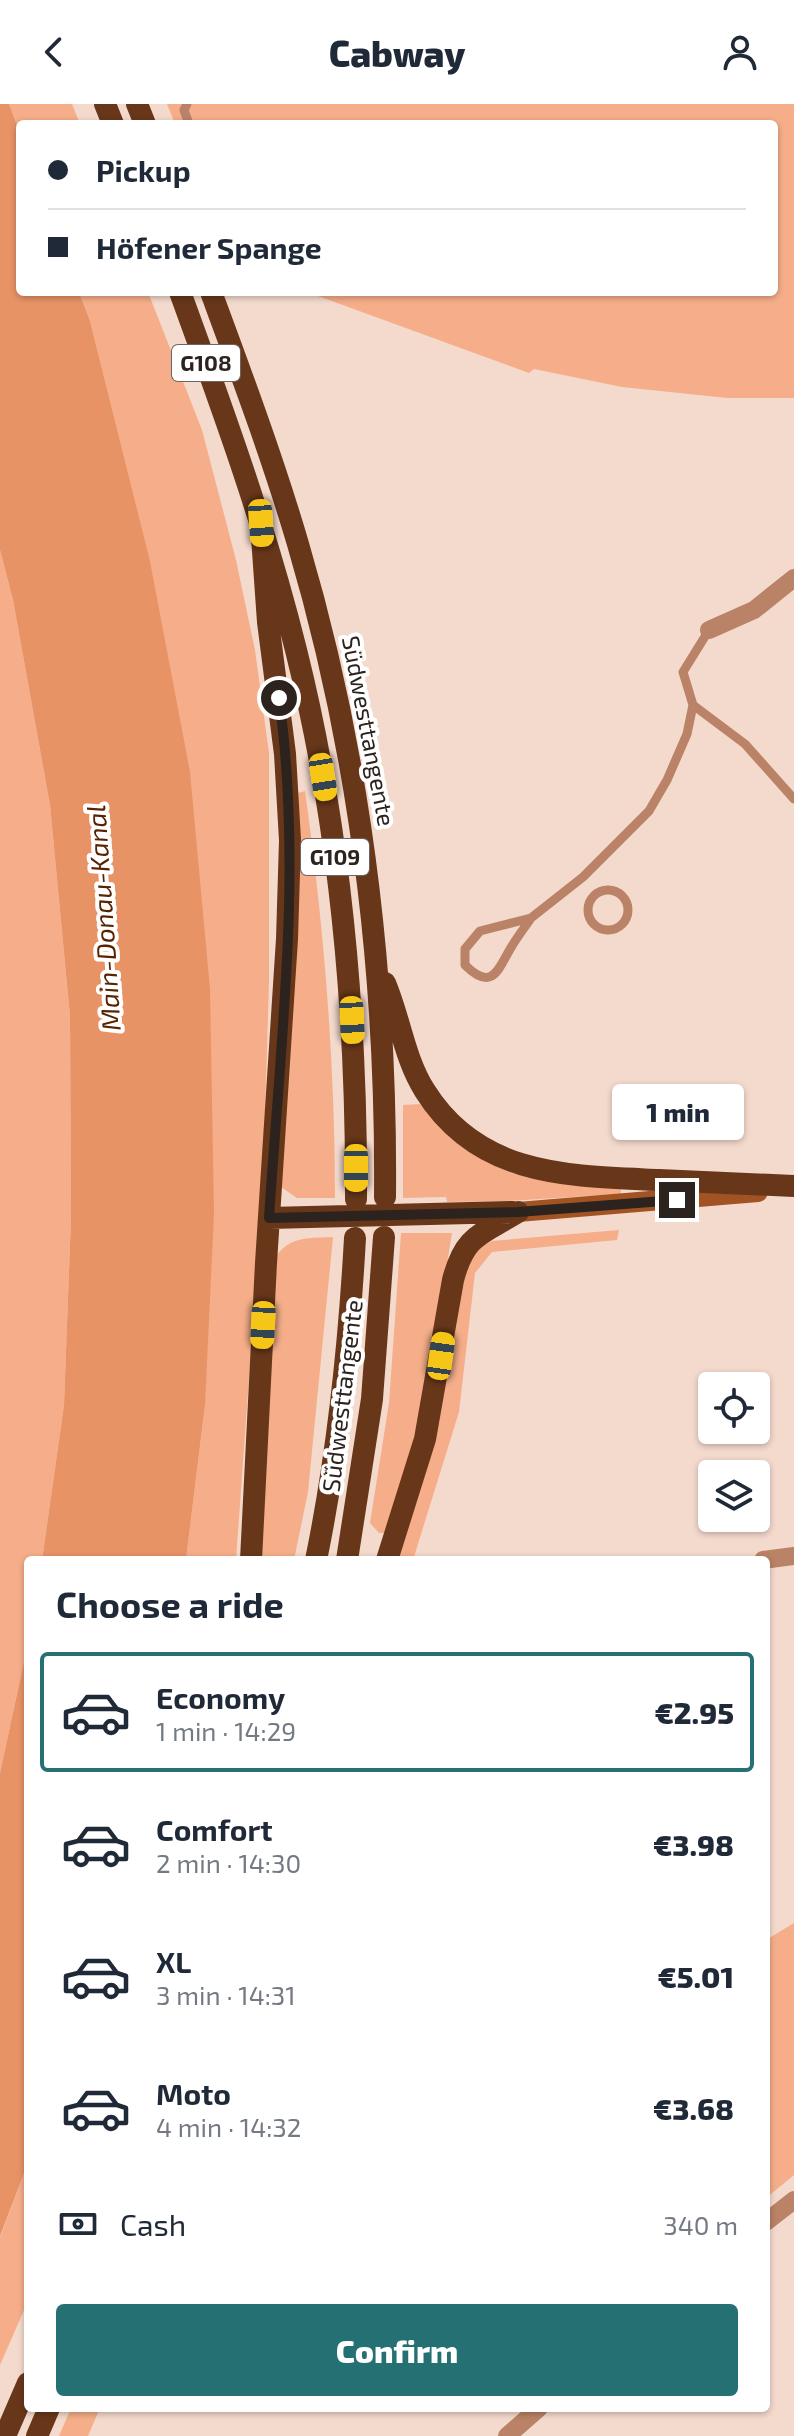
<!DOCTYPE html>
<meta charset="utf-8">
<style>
body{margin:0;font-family:"Exo 2",sans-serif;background:#f6f6f7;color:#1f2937;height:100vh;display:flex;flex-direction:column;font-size:30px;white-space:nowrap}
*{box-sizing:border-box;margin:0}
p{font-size:26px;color:#747a83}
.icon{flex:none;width:44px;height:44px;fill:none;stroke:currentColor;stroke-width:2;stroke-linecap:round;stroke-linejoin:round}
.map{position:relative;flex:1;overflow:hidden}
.drawer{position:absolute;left:24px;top:1452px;width:746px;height:856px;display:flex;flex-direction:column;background:#fff;border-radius:8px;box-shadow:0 2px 6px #0004}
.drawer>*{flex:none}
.guide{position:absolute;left:16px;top:16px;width:762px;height:176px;border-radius:8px;box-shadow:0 2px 6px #0004;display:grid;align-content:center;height:176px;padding:0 32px;background:#fff}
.buttons{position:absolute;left:698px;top:1268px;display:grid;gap:16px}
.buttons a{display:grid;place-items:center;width:72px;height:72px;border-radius:8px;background:#fff;box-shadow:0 2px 6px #0004;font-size:40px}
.end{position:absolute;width:36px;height:36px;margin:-18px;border:10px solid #2d231e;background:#fff;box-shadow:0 0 0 4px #fff}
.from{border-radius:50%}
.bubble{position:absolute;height:56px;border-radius:8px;background:#fff;box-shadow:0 2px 6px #0004;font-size:26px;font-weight:800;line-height:56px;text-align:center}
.car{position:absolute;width:24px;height:48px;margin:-24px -12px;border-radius:10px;box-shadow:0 0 6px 2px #0007;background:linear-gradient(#f5c518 24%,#345 0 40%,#f5c518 0 76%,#345 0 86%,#f5c518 0)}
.guide b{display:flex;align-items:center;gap:28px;height:76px;font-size:30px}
.guide b+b{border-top:2px solid #e0e1e3}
.guide i{width:20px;height:20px;background:#1f2937}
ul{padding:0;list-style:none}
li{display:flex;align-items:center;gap:24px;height:120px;margin:0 16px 12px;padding:0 16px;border:4px solid transparent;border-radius:8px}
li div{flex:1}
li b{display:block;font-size:30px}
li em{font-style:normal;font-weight:800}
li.active{border-color:#257072}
li>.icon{width:72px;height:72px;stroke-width:1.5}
h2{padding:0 32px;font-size:36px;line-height:96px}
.pay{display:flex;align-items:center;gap:20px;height:88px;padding:0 32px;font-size:30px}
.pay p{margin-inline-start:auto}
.primary-button{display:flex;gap:16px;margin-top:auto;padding:16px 32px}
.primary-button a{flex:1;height:92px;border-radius:8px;background:#257072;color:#fff;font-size:32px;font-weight:800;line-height:92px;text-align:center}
header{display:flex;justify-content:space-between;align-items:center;height:104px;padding:0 32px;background:#fff;font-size:36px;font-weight:800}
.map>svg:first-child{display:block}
.green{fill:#f5ae89}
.water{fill:#e79366}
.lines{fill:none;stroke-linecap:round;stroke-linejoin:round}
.service{stroke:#ba8266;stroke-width:9}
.minor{stroke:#ba8266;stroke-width:18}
.secondary{stroke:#a25323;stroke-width:20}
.trunk{stroke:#68371a;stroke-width:22}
.route{stroke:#2d231e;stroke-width:10}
.labels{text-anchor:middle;stroke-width:8;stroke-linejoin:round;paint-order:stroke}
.shield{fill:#fff;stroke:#6c6562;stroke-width:2}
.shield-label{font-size:22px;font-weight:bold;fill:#2d231e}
.street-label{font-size:24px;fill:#2d231e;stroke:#fff}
.water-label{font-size:26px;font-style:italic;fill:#572300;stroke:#fff}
</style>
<header><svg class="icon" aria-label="back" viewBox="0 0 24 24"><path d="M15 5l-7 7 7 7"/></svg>Cabway<svg class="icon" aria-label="person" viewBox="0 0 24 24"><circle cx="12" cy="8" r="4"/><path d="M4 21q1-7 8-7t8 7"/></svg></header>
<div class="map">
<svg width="794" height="2332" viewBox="0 0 794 2332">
<rect width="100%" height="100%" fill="#f4dacd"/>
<!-- green -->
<path class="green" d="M9,0H72L80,20H20V29Z
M167,0H794V294H727L622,283L534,265L529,269L307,188H774V20H175Z
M79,188H148L202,326L236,456L255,546L269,649V878L263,1079L236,1456H186L205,1301L149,452L90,217Z
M0,446L13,496L50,701L70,912L71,1114L64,1301L42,1456H28V1539L0,1669Z
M305,687C324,823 335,957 335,1094H297L281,1083L294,690Z
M420,1000L444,1025L620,1080L621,1090L506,1097L447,1098L446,1093L403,1094V1001Z
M619,1126L617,1136L492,1148L475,1169L459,1308L413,1456H393L463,1165L479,1143L492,1137Z
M401,1129H452L422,1315L385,1429H379L370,1419L389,1299Z
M333,1133L308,1388L294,1456H259L277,1151C291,1132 311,1134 333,1133Z
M794,1819V2071L766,2094V1836Z
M28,2059V2197L0,2261V2133Z
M71,2304H100L88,2332H59Z"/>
<!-- water -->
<path class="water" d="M0,0H9L20,29V188H79L90,217L149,452L190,668L210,885L214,1109L205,1301L186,1456H42L64,1301L71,1114L70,912L50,701L13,496L0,446Z
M28,1539V2059L0,2132V1669Z"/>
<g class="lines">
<!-- service -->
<path class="service" d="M187,0L184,6L189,20
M693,601L745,640L794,695
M588 806a20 20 0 1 1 40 0a20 20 0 1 1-40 0Z
M531,814C525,823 518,832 512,842C499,862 494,890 465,861V845L480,827L531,814L583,773L649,707L667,676L687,630L693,601L683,568L709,526"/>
<!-- minor -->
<path class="minor" d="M709,526L754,506L794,474
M763,1456L794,1452
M766,2118L794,2096
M507,2332L539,2304"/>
<!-- secondary -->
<path class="secondary" d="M518,1108L758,1088"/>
<!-- trunk -->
<path class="trunk" d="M105,0L113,20
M137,0L145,20
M180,188C223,306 266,424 296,546C341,726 357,910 356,1095
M211,188C242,272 273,355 298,440C361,653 387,872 385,1093
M385,879C400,914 404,954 425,987C479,1073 569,1072 659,1076C704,1078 749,1080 794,1082
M269,1114L513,1108
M251,1456L266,1159L287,835L290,736L285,650L268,518L261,419
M316,1456C338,1349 349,1242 355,1134
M347,1456L372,1295L384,1133
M387,1456L425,1335L453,1176C465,1130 481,1131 518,1108
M5,2332L28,2279
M37,2332L49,2304"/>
</g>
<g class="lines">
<!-- route -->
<path class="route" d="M279,594C303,766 280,942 269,1114L518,1108L677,1096"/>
</g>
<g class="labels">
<!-- shield labels -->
<g class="shield">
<rect x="172" y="241" width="68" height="36" rx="6"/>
<rect x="301" y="735" width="68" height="36" rx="6"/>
</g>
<g class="shield-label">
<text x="206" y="267">G108</text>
<text x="335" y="761">G109</text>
</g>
<!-- street labels -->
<g class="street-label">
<text transform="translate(368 627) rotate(79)" y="8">Südwesttangente</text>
<text transform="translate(343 1292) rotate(-83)" y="8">Südwesttangente</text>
</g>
<!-- water labels -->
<g class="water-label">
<text transform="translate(104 814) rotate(-94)" y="9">Main-Donau-Kanal</text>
</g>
</g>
</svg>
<div class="buttons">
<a><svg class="icon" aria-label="locate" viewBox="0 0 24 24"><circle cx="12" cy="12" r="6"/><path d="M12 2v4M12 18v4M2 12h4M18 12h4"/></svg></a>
<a><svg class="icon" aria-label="layers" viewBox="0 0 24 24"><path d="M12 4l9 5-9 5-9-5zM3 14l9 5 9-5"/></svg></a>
</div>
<i class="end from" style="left:279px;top:594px"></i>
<i class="end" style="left:677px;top:1096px"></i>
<div class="bubble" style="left:612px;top:980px;width:132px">1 min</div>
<i class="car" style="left:261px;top:419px;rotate:176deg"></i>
<i class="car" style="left:323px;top:673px;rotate:171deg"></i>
<i class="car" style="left:352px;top:916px;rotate:177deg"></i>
<i class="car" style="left:356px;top:1064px;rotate:180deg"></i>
<i class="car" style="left:263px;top:1221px;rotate:183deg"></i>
<i class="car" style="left:441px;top:1252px;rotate:8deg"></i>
<div class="guide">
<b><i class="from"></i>Pickup</b>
<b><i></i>Höfener Spange</b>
</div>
<section class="drawer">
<h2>Choose a ride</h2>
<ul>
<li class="active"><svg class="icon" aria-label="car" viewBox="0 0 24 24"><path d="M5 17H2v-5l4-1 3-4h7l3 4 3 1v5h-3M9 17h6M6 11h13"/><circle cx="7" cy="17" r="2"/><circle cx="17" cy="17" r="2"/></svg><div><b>Economy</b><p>1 min · 14:29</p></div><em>€2.95</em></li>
<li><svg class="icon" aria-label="car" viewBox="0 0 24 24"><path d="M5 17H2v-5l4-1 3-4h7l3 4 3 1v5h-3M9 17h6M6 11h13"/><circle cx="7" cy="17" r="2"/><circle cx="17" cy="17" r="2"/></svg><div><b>Comfort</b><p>2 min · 14:30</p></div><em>€3.98</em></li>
<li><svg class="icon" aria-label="car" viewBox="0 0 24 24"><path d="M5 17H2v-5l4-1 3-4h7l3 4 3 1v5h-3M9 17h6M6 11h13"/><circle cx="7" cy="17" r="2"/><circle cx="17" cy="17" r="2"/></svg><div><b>XL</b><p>3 min · 14:31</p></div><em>€5.01</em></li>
<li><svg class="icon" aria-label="car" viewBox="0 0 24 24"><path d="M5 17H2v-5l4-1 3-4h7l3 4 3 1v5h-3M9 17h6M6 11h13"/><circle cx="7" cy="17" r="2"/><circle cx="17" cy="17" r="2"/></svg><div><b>Moto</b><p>4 min · 14:32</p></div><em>€3.68</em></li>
</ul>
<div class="pay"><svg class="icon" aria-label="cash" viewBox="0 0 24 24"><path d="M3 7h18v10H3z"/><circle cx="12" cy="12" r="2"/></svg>Cash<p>340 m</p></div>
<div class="primary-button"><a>Confirm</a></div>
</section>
</div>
